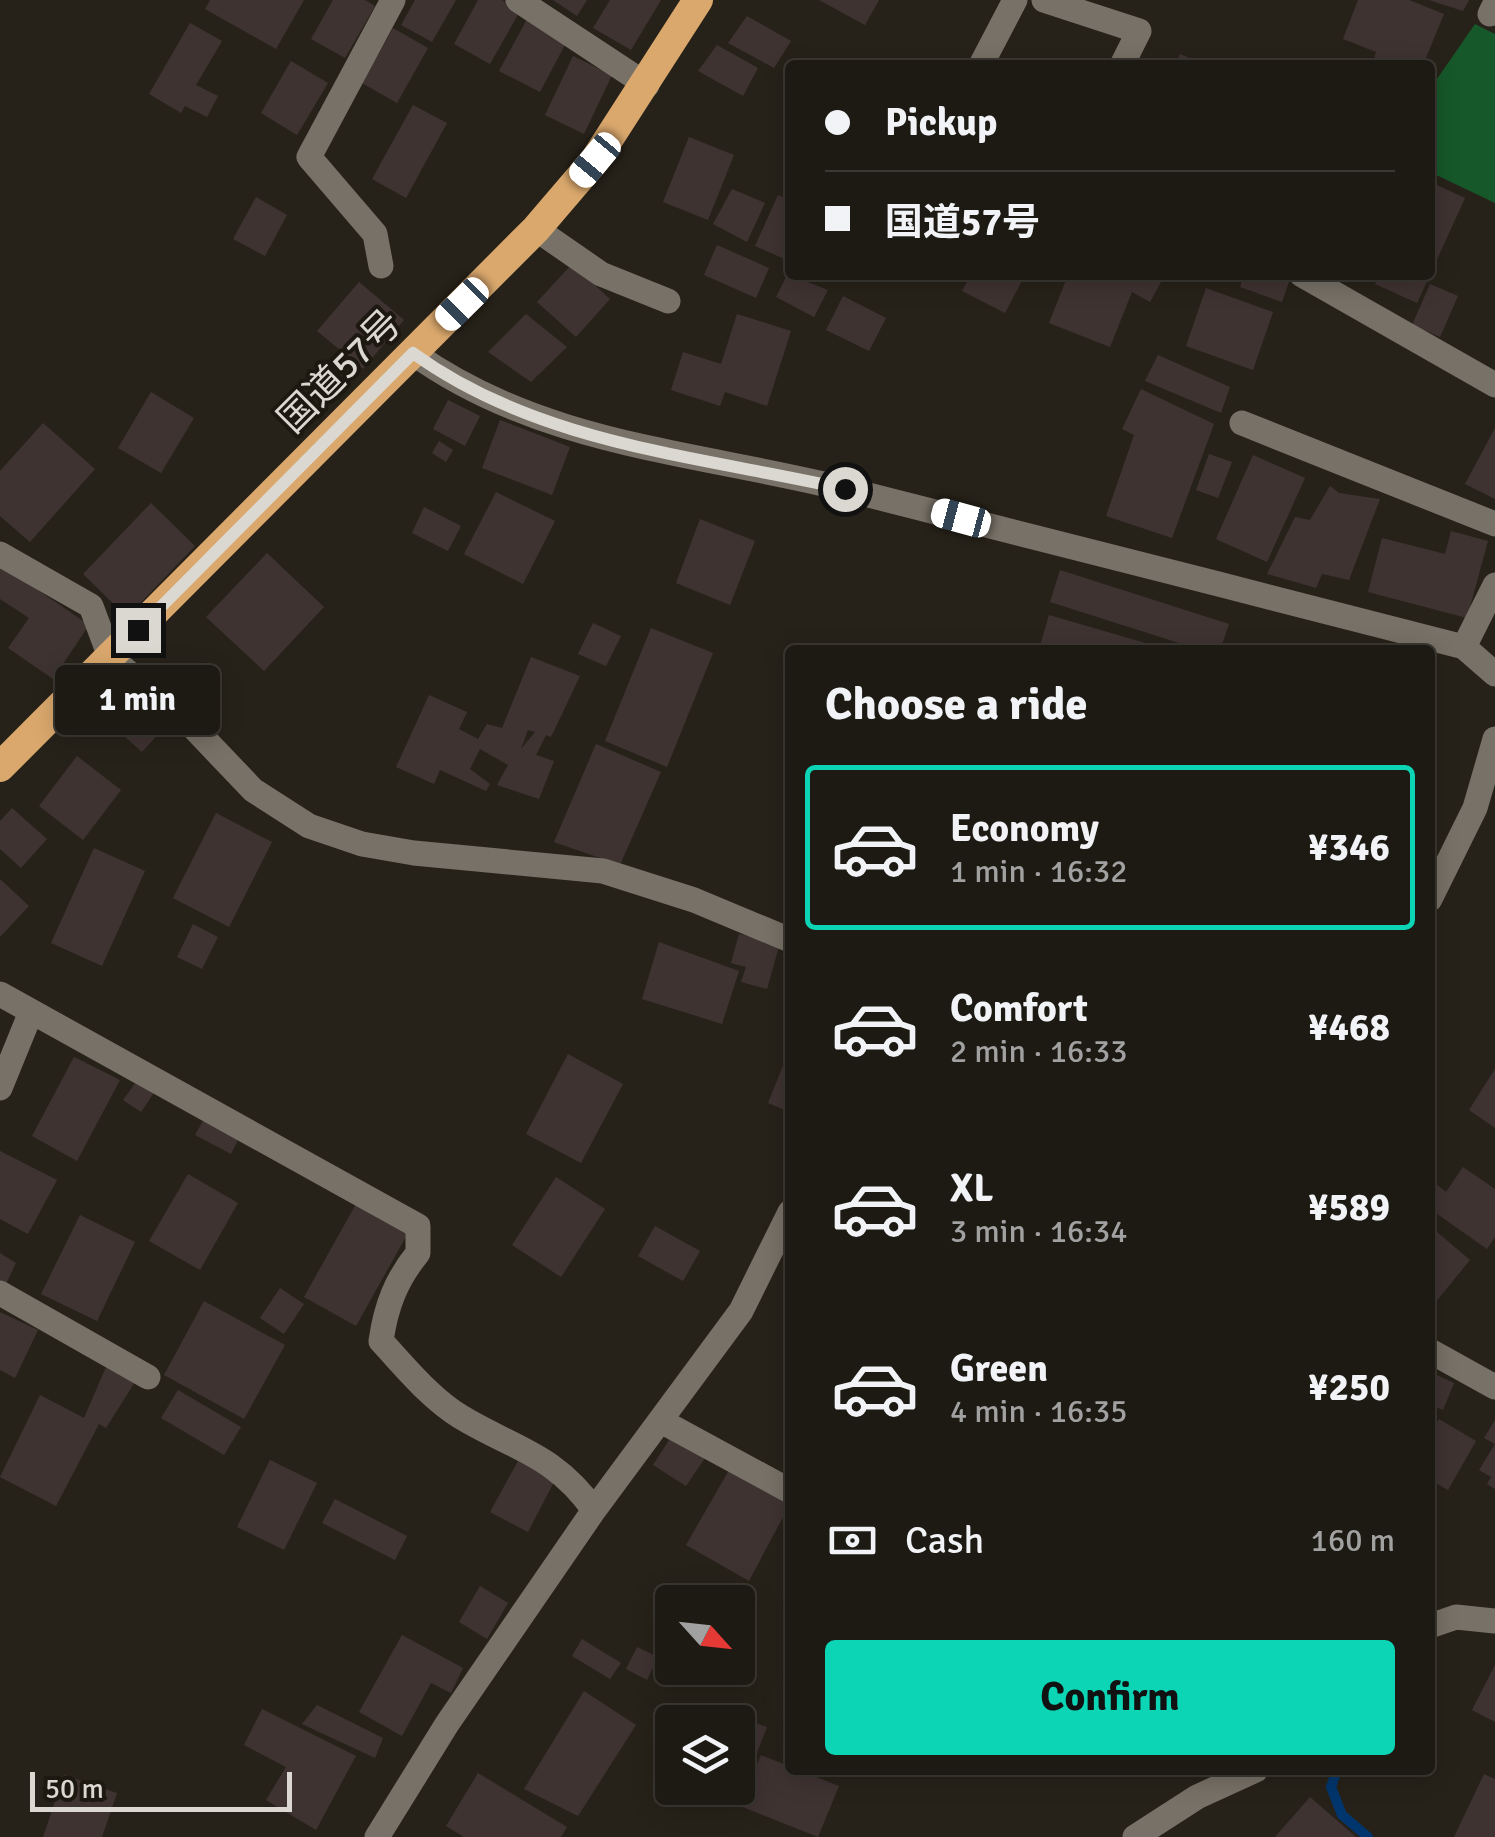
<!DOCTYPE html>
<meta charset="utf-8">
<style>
body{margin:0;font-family:Signika,"Noto Sans JP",sans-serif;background:#25231c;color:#f1f3f6;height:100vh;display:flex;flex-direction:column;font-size:38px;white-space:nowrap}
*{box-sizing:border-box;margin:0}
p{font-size:32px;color:#a0a1a0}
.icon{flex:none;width:55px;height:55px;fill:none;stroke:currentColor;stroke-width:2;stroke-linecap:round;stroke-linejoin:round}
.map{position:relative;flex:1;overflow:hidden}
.panel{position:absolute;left:785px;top:645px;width:650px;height:1130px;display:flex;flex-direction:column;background:#1d1a13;border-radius:10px;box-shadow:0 5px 25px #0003,0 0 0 2px #3b3833}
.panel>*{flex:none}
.top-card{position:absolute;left:785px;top:60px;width:650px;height:220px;border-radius:10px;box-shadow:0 5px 25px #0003,0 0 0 2px #3b3833;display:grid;align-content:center;height:220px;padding:0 40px;background:#1d1a13}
.needle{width:65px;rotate:117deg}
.controls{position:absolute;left:655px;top:1585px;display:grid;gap:20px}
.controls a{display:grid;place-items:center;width:100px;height:100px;border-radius:10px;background:#1d1a13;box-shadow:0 5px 25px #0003,0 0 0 2px #3b3833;font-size:50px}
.scale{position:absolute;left:30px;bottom:25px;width:262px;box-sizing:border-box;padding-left:10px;border:5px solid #dbd8d2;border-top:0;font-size:28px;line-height:35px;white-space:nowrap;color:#dbd8d2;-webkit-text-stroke:8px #1d1810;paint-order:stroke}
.end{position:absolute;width:45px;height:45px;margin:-22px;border:12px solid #dbd8d2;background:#111;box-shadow:0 0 0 5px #111}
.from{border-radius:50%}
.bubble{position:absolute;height:70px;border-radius:10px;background:#1d1a13;box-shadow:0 5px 25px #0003,0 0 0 2px #3b3833;font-size:32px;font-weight:800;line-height:70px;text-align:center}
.car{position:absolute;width:30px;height:60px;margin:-30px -15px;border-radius:12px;box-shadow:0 0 8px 2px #0007;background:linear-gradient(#fff 24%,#345 0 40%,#fff 0 76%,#345 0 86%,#fff 0)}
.top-card b{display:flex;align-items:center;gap:35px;height:95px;font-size:38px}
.top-card b+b{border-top:2px solid #3b3833}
.top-card i{width:25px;height:25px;background:#f1f3f6}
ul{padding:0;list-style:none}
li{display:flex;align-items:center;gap:30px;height:165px;margin:0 20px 15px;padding:0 20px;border:5px solid transparent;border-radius:10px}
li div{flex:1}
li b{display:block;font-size:38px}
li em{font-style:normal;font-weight:800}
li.current{border-color:#0cd5b5}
li>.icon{width:90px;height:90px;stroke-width:1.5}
h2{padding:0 40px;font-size:45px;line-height:120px}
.pay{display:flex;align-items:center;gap:25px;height:110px;padding:0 40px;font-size:38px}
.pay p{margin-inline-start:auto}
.primary-button{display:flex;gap:20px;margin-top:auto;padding:20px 40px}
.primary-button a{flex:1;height:115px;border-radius:10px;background:#0cd5b5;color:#111;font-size:40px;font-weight:800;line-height:115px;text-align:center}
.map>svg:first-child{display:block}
.green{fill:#165829}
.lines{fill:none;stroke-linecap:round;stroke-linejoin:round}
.stream{stroke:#00366d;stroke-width:10}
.building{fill:#3f3332;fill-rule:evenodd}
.minor{stroke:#777167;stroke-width:25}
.highway{stroke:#daa86d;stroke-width:30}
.route{stroke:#dbd8d2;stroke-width:12}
.labels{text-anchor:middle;stroke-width:8;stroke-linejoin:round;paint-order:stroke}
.street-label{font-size:38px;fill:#dbd8d2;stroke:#1d1810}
</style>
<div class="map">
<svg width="1495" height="1837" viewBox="0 0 1495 1837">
<rect width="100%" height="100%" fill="#272219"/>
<!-- green -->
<path class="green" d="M1475,24L1495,34V203L1430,172V89Z"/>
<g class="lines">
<!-- stream -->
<path class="stream" d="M1337,1770L1331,1787L1342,1815L1368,1837"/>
</g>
<!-- building -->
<path class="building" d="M210,0H304L276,49L205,9Z
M333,0H365L375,6L345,58L311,39Z
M415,0H456L432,42L401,25Z
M478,0H502L520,11L490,64L454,44Z
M553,0H587L577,16Z
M610,0H661L631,50L593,28Z
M819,0H879L865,25Z
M1358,0H1409L1444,14L1423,65L1400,60L1393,65L1374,57L1376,52L1343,39Z
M1429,0H1469L1463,11Z
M747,16L791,41L774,68L728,43Z
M527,19L567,41L540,92L499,71Z
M190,23L222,41L196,85L218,96L207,117L185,106L181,113L149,94Z
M393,28L428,48L397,103L362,83Z
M717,45L758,68L743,96L698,71Z
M1180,54L1206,65H1175Z
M573,56L612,75L584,134L545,115Z
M291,61L328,83L297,135L261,113Z
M413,105L447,123L406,198L372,179Z
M689,137L734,155L708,220L663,202Z
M1430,182L1465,198L1430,275Z
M732,189L765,203L747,242L713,224Z
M778,195L790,200L789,261L755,246Z
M256,197L287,215L265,256L233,239Z
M717,245L769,268L756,298L704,275Z
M572,264L610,299L576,337L537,302Z
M790,269V275L828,290L814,317L776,297Z
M971,275H1025L1005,313L962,291Z
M1068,275H1165L1150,302L1132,292L1110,347L1049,323Z
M1244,275H1288L1291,276L1282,302L1240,287Z
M1379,275H1430L1417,303L1375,284Z
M359,282L404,320L363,369L317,331Z
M1430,284L1458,296L1440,337L1412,325Z
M1206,288L1273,312L1253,370L1186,346Z
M843,296L886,318L869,351L826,330Z
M526,314L567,347L531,382L488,352Z
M737,314L791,331L767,406L725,392L720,406L671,390L683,352L721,364Z
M1158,355L1230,387L1221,413L1145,381Z
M1141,389L1214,424L1172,538L1106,516L1134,435L1122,429Z
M151,392L194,418L161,473L118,448Z
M448,400L480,416L465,446L433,429Z
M500,420L570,447L552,495L482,468Z
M43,423L95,469L30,542L0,516V471Z
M1495,428V499L1465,484Z
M439,441L453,450L446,462L432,453Z
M1209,454L1232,462L1218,498L1196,490Z
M1253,455L1305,478L1267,562L1216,539Z
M1330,486L1339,493L1380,499L1349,580L1322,574L1316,588L1267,574L1295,517L1310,520Z
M496,492L555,521L523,584L464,554Z
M151,503L195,546L127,617L83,574Z
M424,507L461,526L448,551L412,533Z
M700,519L755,541L730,605L676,583Z
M1451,531L1488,541L1467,618L1368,592L1382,538L1445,554Z
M267,553L324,607L264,671L206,617Z
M0,564L89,625L53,679L8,648L29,618L0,599Z
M1060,570L1229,624L1220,650H1201L1050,602Z
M1049,615L1166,649L1165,650L1039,649Z
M593,623L621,636L606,666L578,654Z
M651,628L713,653L667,767L605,741Z
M531,657L580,676L551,737L546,735L536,755L554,761L539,799L497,785L508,765L480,749L470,769L490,784L486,791L440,770L434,784L396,767L429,695L467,712L459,729L478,739L487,724L502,728ZM528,730L535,732L521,749Z
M153,702L172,719L142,752L123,735Z
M596,744L661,772L620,865L554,842Z
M77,756L121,790L83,840L39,806Z
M12,808L47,839L21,868L0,849V821Z
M216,813L272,842L229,927L173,898Z
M94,848L145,871L102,966L51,943Z
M0,879L29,906L0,937Z
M193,924L218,937L202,969L177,957Z
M739,934L780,943L767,989L741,982L746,967L731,963Z
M659,942L739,971L722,1024L642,999Z
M790,1048V1112L768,1103Z
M568,1054L623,1084L581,1163L526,1134Z
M74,1057L120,1080L77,1161L32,1136Z
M1495,1069V1128L1469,1110Z
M141,1075L158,1087L141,1112L123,1100Z
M207,1114L241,1134L231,1154L195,1135Z
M0,1151L57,1180L28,1234L0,1219Z
M1463,1167L1495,1189V1237L1487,1249L1430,1209V1193L1436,1184L1446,1192Z
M188,1174L238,1203L200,1270L149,1241Z
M556,1177L605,1209L561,1277L512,1245Z
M356,1204L408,1233L356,1326L304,1297Z
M80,1215L135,1242L97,1321L41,1294Z
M655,1226L700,1251L683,1281L638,1256Z
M1430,1226L1470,1260L1430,1309Z
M0,1253L16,1263L4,1288L0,1285Z
M280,1288L304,1304L284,1334L260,1318Z
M204,1301L285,1345L244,1419L164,1375Z
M0,1312L38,1330L15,1378L0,1370Z
M106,1367L135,1382L106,1428L99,1424L56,1506L0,1477L40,1395L84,1418Z
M1430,1372L1454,1383L1443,1410L1430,1405Z
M178,1390L241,1427L224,1455L161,1418Z
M1439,1419L1476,1441L1448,1490L1430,1480V1434Z
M1495,1420V1489L1487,1484L1491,1477L1479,1470L1495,1444L1484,1438Z
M671,1437L705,1458L686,1486L653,1465Z
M270,1460L317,1483L284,1550L237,1527Z
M518,1461L555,1480L528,1532L490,1512Z
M729,1470L790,1504L749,1581L686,1545Z
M335,1499L407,1536L395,1560L322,1523Z
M480,1586L508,1603L487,1639L459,1622Z
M402,1635L463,1668L451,1693L431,1683L402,1736L359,1712Z
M582,1639L621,1663L610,1679L572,1656Z
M637,1647L658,1657L647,1680L626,1669Z
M1495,1665V1722L1472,1710Z
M584,1691L636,1725L578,1816L524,1789Z
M317,1705L383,1738L375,1758L302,1724Z
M679,1708L705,1722H672V1738L662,1732Z
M262,1709L356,1756L316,1830L266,1800L286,1767L244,1745Z
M729,1713L767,1727L746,1782L738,1778V1722H726Z
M761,1755L839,1786L818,1837L740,1806Z
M478,1773L567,1827L561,1837H464L446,1826Z
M1484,1774L1495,1779V1837H1454Z
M64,1775L117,1793L102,1837H43Z
M1310,1797L1356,1837H1275Z"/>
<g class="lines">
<!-- minor -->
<path class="minor" d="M518,0L647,85
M1044,0L1139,31L1122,65
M1490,14L1495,4
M981,65L1015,0
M536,229L601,274L668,301
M381,266L375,234L309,157L393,0
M1302,275L1495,385
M413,353C543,446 698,452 849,490C1054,541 1259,595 1464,647L1495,674
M1242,423L1495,524
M0,554L91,606L110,657L193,727L253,790L309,826L362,844L414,853L603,871L694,900L790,940
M1464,647L1495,585
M1430,899L1475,808L1495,739
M0,994L418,1226V1253C396,1280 386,1306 381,1341C405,1367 430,1398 461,1417C516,1450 554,1454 594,1510
M0,1088L31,1012
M0,1293L148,1377
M1430,1351L1495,1387
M661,1421L790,1491
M1430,1626L1456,1617L1495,1621
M377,1837L447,1724L594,1510L741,1311L790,1212
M1135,1837L1197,1797L1256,1770"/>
<!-- highway -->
<path class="highway" d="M0,767L536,229L595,160L698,0"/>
</g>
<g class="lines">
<!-- route -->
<path class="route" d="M138,630L413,353C538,444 698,456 845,489"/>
</g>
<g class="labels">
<!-- street labels -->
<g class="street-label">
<text transform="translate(339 371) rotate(-45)" y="13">国道57号</text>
</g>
</g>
</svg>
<div class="controls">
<a><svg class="needle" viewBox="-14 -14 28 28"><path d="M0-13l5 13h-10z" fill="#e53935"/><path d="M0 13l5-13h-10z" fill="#a0a1a0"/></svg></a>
<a><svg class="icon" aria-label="layers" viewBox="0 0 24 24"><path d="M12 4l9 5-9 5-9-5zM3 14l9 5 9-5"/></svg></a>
</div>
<div class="scale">50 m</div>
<i class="end from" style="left:845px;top:489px"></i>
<i class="end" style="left:138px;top:630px"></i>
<div class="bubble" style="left:55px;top:665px;width:165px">1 min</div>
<i class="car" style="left:595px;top:160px;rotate:220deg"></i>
<i class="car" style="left:462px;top:304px;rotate:225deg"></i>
<i class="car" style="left:961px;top:518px;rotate:285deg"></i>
<div class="top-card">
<b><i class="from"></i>Pickup</b>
<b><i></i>国道57号</b>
</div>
<section class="panel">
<h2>Choose a ride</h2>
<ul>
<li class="current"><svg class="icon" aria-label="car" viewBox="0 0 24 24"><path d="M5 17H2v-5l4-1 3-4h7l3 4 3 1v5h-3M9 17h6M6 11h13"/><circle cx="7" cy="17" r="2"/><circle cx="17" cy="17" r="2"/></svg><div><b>Economy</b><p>1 min · 16:32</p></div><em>¥346</em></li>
<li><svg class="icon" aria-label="car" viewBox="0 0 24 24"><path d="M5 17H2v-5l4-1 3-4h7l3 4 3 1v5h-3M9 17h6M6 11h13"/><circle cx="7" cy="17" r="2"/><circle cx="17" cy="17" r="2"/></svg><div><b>Comfort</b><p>2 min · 16:33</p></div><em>¥468</em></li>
<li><svg class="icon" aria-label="car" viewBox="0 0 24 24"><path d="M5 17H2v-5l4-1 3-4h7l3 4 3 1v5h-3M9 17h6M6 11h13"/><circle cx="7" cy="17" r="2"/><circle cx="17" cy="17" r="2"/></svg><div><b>XL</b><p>3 min · 16:34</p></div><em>¥589</em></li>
<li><svg class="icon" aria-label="car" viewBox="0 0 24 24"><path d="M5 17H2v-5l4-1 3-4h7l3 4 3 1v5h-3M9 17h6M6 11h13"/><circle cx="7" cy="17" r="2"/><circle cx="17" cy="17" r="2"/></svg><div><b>Green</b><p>4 min · 16:35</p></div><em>¥250</em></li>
</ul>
<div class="pay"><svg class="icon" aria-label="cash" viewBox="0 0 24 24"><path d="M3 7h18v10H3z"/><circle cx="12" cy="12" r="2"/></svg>Cash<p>160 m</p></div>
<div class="primary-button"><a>Confirm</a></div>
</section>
</div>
